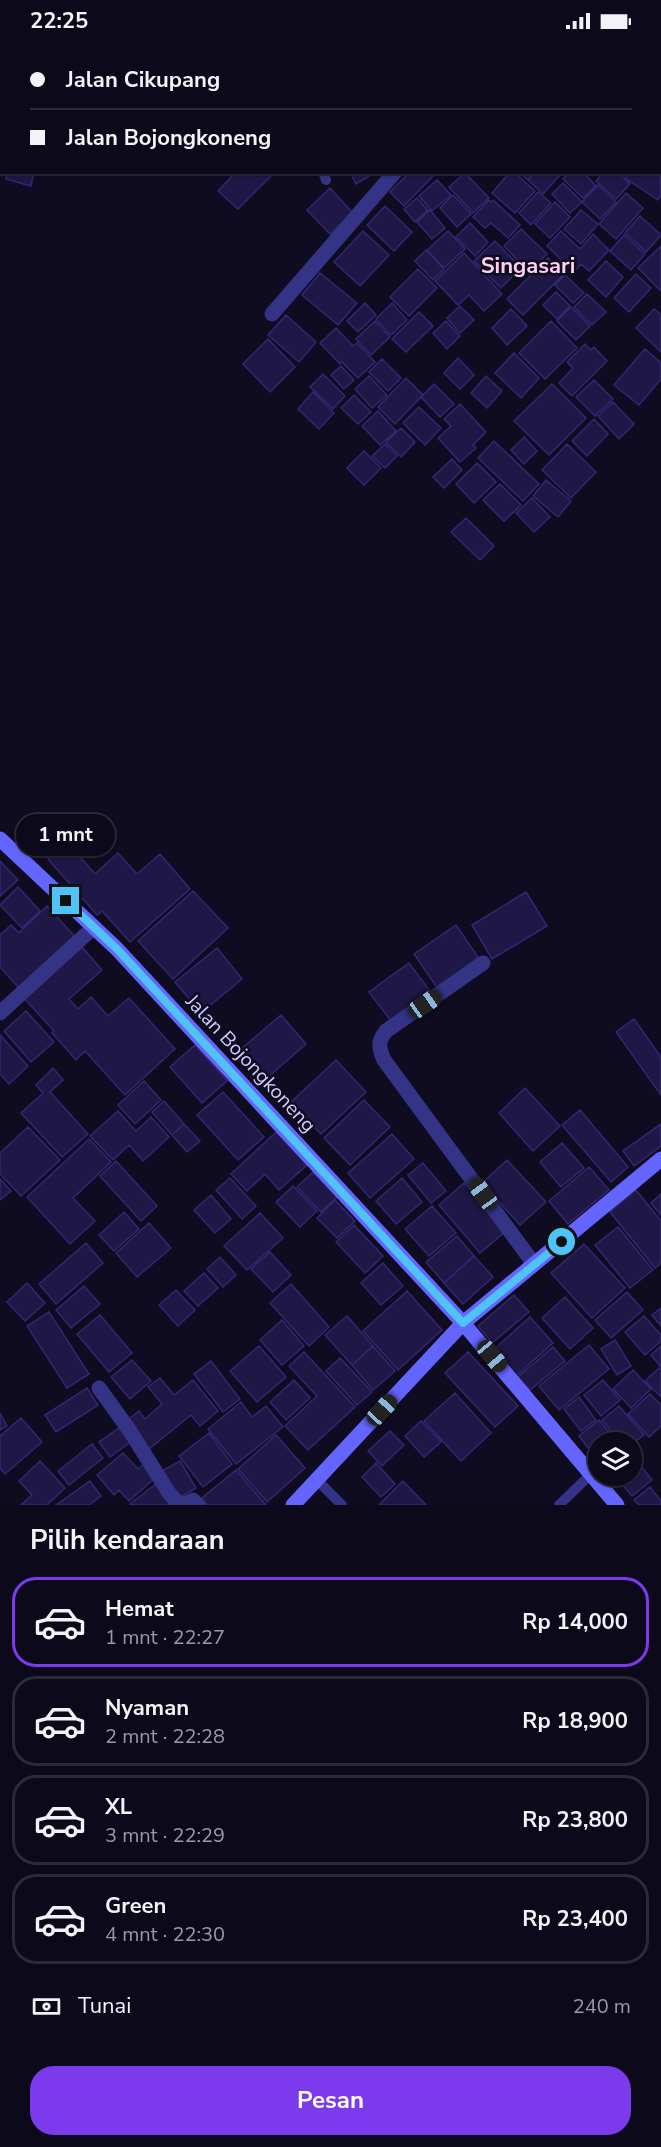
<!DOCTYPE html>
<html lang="id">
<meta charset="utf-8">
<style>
body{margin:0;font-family:"Nunito Sans",sans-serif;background:#191727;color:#f1f3f6;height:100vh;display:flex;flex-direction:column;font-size:22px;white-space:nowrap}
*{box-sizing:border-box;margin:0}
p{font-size:20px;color:#9a9aa2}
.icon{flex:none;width:33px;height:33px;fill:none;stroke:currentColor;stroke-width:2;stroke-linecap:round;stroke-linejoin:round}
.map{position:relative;height:1463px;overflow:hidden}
.details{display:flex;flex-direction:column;background:#0b091a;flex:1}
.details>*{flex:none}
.banner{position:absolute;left:0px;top:0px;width:662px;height:132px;box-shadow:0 2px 4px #0004,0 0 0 2px #2b2a39;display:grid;align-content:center;height:132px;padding:0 30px;background:#0b091a}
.controls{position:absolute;left:588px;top:1390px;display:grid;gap:12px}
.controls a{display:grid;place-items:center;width:54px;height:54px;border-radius:50%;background:#0b091a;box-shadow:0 2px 4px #0004,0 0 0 2px #2b2a39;font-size:30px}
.end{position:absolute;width:27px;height:27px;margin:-14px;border:8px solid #4fc3f7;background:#111;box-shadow:0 0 0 3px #111}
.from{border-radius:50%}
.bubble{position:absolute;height:42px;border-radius:21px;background:#0b091a;box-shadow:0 2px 4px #0004,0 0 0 2px #2b2a39;font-size:20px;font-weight:700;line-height:42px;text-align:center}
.car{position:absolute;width:18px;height:36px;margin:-18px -9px;border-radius:8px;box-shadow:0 0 4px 2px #0007;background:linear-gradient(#222 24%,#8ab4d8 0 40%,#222 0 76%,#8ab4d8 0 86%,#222 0)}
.banner b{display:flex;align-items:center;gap:21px;height:57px;font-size:22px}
.banner b+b{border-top:2px solid #2b2a39}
.banner i{width:15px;height:15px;background:#f1f3f6}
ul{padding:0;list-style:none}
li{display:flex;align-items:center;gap:18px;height:90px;margin:0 12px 9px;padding:0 18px;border:3px solid #2b2a39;border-radius:24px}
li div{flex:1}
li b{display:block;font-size:22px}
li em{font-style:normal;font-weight:700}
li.selected{border-color:#7c3aed}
li>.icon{width:54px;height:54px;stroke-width:1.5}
h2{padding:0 30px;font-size:27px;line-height:72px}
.pay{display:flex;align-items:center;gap:15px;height:66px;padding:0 30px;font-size:22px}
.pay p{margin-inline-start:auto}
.action{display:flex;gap:12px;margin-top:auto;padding:12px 30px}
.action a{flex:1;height:69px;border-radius:24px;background:#7c3aed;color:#fff;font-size:24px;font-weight:700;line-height:69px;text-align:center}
.status{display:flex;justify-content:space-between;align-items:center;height:42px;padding:0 30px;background:#0b091a;direction:ltr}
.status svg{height:16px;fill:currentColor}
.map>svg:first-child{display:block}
.building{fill:#1f1745;stroke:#342772;stroke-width:1.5}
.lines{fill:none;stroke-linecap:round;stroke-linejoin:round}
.lane{stroke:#343385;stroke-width:10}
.street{stroke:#343385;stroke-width:15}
.secondary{stroke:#6464ff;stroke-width:15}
.route{stroke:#4fc3f7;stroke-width:8}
.labels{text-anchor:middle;stroke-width:5;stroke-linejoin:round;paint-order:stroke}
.street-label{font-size:20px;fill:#d1cdff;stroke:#0f0c22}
.quarter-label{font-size:22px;font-weight:bold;fill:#ffcfef;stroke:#0f0c22}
</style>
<div class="status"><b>22:25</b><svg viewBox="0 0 49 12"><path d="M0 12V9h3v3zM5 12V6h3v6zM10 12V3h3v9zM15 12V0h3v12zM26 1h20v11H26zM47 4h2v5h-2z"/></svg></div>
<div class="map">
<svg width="661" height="1463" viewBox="0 0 661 1463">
<rect width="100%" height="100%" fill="#0f0c22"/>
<!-- building -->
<path class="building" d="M55,0H171L173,1L60,2Z
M660,125L661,153L658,158L625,136L628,130H660Z
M7,130H34L31,144L6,137Z
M236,130H269L272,133L238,167L218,149Z
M350,130H376L356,142Z
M410,130H429L433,134L404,164L390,150Z
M510,130H514L535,149L515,171L492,151Z
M520,130H535L528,138Z
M535,130H557L560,133L543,152L528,138Z
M570,130H583L596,144L583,156L563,137Z
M604,130H617L630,142L616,157L596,139Z
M465,131L489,156L473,171L449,145Z
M437,138L451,153L432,169L419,154Z
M563,141L582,160L570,171L552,152Z
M598,143L616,160L600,177L582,160Z
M330,146L353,171L330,192L307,168Z
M538,150L551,161L531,183L519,171Z
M626,151L643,166L616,197L599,182Z
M453,153L471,172L457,185L440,166Z
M417,156L428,168L415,180L404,167Z
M489,158L491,160L493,158L520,183L508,196L491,181L485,186L473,175Z
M555,160L570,175L550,196L535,182Z
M385,164L412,190L394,209L367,183Z
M430,168L445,186L432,197L417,180Z
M581,168L598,182L581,202L564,187Z
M640,174L661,193L646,210L625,191Z
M470,181L488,200L475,214L456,195Z
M521,187L547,212L529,230L504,204Z
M363,189L389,213L360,244L334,220Z
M448,189L465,207L444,226L427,208Z
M561,189L580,207L593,192L609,208L589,229L581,222L574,230L547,204Z
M624,193L645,212L631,228L610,209Z
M495,199L521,226L501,246L474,219Z
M661,204V249L638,226Z
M426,208L444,227L433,238L415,219Z
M464,211L502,252L484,269L469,253L458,263L435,239Z
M548,216L564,232L523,273L507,257Z
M606,219L623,235L606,255L588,238Z
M418,227L437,246L409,274L390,255Z
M320,231L357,261L338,283L302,253Z
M636,232L651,246L629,270L614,256Z
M565,233L584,251L573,261L555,243Z
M556,250L570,264L557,277L543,263Z
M587,252L606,270L592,283L574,265Z
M365,261L376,273L358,290L347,279Z
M392,261L407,278L391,293L376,277Z
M460,264L474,278L460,291L447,276Z
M571,265L590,284L576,298L557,279Z
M511,267L527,284L507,303L492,286Z
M654,267L661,273V310L636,286Z
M419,270L433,284L406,310L392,297Z
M286,273L316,300L299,320L268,293Z
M375,279L390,295L371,313L356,297Z
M446,279L460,294L447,307L433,291Z
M551,279L577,306L545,337L519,311Z
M336,286L353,304L357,301L375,320L358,336L342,320L340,322L320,301Z
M268,297L295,325L270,350L243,322Z
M585,302L591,308L594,305L607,319L572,354L559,341L573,326L567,320Z
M645,307L661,321V337L639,363L614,343Z
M514,311L539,336L521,356L495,331Z
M458,316L474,333L460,347L444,331Z
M382,317L401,336L388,349L369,330Z
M341,324L354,338L344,347L331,333Z
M323,332L345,354L333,367L310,345Z
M369,334L387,353L372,366L355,347Z
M486,334L502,349L487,366L471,351Z
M406,336L423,353L395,382L378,365Z
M594,338L613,357L595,374L576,355Z
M434,342L454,362L440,375L421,355Z
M552,342L586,376L549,413L514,379Z
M313,350L334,371L319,387L298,367Z
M354,353L371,370L358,382L341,366Z
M613,360L634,382L619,397L598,374Z
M460,362L486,390L473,403L476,406L460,420L438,396L451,384L444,377Z
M419,365L441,386L425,403L403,381Z
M378,369L396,389L380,403L362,384Z
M594,377L608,392L587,414L572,399Z
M401,386L415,400L401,415L386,400Z
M524,395L537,409L524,422L511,408Z
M494,399L539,442L523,459L478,416Z
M385,402L397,414L385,426L372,414Z
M567,402L596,430L571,456L542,428Z
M364,409L381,426L364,443L347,426Z
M452,417L462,428L444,446L433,435Z
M477,421L496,440L474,461L456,442Z
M546,438L571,459L558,475L533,454Z
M500,442L521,463L504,479L483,458Z
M532,456L550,475L534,490L516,471Z
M466,476L494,504L480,518L451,490Z
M67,800L95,832L118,811L137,832L160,812L190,847L130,900L102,869L97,873L48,817Z
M0,819L18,838L0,854Z
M18,845L40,869L22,886L0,863Z
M193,849L228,886L173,937L138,899Z
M526,850L547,884L492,917L472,883Z
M47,864L77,897L18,945L0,925V893L11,883L19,891Z
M456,883L480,918L438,947L414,912Z
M81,904L102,928L69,957L78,967L91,955L108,974L129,956L175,1007L125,1053L85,1009L76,1018L52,991L54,989L24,956Z
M217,906L242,937L201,971L175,940Z
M409,921L430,949L391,979L369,950Z
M26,969L54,1000L31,1020L4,989Z
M281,973L306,1002L266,1037L241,1007Z
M634,977L661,1015V1053L616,990Z
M0,993L28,1024L9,1042L0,1032Z
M195,1003L227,1039L202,1061L170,1025Z
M336,1018L366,1050L321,1092L291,1060Z
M53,1026L63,1038L50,1050L88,1092L62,1115L21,1071L43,1051L36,1043Z
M144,1039L161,1058L135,1082L118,1063Z
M525,1046L560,1084L533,1109L499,1071Z
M223,1050L264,1095L238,1118L197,1073Z
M364,1058L390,1085L350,1123L324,1096Z
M164,1059L184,1082L172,1093L152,1070Z
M580,1068L628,1125L611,1140L562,1083Z
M118,1069L136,1089L151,1075L169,1095L143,1119L129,1103L113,1118L90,1094Z
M184,1082L200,1099L187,1110L172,1093Z
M661,1082V1104L634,1124L623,1109Z
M28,1085L60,1118L21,1154L0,1132V1111Z
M276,1090L307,1123L279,1148L265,1132L247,1149L231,1132Z
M392,1092L414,1117L370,1156L348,1131Z
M89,1097L111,1120L73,1156L95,1179L70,1202L27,1155Z
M562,1101L584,1126L561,1145L540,1120Z
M507,1118L546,1160L520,1183L482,1141Z
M116,1119L157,1164L141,1179L100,1134Z
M423,1121L446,1149L431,1161L408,1133Z
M589,1125L609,1148L568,1182L549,1159Z
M313,1130L337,1155L321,1170L297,1145Z
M230,1136L256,1164L242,1177L216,1148Z
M402,1136L422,1160L396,1182L376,1159Z
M0,1137L11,1149L0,1158Z
M464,1141L506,1189L480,1211L439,1163Z
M293,1144L317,1169L300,1185L276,1160Z
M636,1148L661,1179V1221L655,1226L610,1170Z
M661,1152V1173L651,1161Z
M211,1153L231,1177L215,1191L194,1168Z
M335,1158L355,1179L337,1196L317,1176Z
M432,1164L456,1191L429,1214L405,1187Z
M124,1170L139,1187L114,1209L99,1193Z
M260,1171L283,1196L247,1228L224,1204Z
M149,1181L171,1206L137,1235L116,1211Z
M354,1183L383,1214L365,1231L336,1200Z
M618,1185L653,1228L630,1246L595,1203Z
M457,1194L474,1214L444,1241L426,1220Z
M86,1201L103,1221L56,1262L39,1242Z
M584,1202L625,1246L592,1276L551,1231Z
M270,1210L291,1233L273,1250L251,1227Z
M474,1214L493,1235L463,1262L444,1241Z
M220,1215L236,1233L223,1245L207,1227Z
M383,1221L403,1244L381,1263L361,1241Z
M204,1231L218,1246L198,1264L184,1249Z
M27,1241L45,1261L25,1279L7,1260Z
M291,1242L329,1285L309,1304L270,1261Z
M84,1244L100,1262L71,1286L56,1268Z
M176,1248L195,1268L178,1284L159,1263Z
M407,1249L442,1288L398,1328L363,1289Z
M627,1250L643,1268L611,1296L595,1278Z
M514,1253L529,1270L492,1301L478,1284Z
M565,1255L593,1286L570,1307L542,1276Z
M661,1266V1284L652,1273Z
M49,1270L89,1332L67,1346L27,1284Z
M100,1273L132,1311L109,1330L77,1292Z
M347,1274L373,1304L352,1323L325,1293Z
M644,1274L661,1293V1299L645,1313L625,1290Z
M530,1275L553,1301L515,1335L492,1309Z
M282,1278L304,1304L282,1323L260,1298Z
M615,1298L631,1324L617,1333L601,1307Z
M589,1303L609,1327L559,1368L539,1344Z
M259,1304L286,1335L257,1360L230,1329Z
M373,1304L395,1329L373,1348L352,1323Z
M661,1304V1325L651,1313Z
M553,1305L565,1319L530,1348L518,1335Z
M304,1310L355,1365L308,1408L285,1384L317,1354L289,1324Z
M468,1310L518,1364L495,1385L445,1331Z
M340,1316L372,1350L357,1363L326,1329Z
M132,1318L151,1339L130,1357L111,1335Z
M211,1319L240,1357L223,1370L194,1332Z
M659,1326L661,1328V1355L645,1339Z
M633,1328L651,1347L631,1366L613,1347Z
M160,1336L174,1353L193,1338L218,1369L200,1384L191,1373L149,1407L126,1379L139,1369L145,1377L162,1362L148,1345Z
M294,1338L310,1356L286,1378L270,1360Z
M603,1338L620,1358L601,1374L584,1353Z
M87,1346L98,1363L56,1390L45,1373Z
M455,1351L491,1391L461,1419L424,1379Z
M650,1352L661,1363V1384L649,1395L628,1372Z
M579,1355L596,1378L581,1389L564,1367Z
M241,1360L252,1375L266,1364L283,1385L236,1422L208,1387Z
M619,1364L644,1393L632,1402L621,1401L602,1378Z
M0,1371L7,1384L0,1388Z
M21,1376L42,1400L5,1432L0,1426V1394Z
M599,1378L616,1399L613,1401H598V1412L595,1415L579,1394Z
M421,1379L441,1400L424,1415L405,1394Z
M122,1384L132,1399L110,1415L99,1400Z
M390,1389L404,1403L382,1424L368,1409Z
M209,1391L232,1422L203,1445L179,1414Z
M276,1393L305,1426L267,1460L238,1427Z
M92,1402L103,1416L69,1443L58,1429Z
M123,1411L138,1427L144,1422L156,1435L129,1459L119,1448L114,1453L97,1433Z
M636,1418L652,1438L632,1454L615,1434H632V1421Z
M40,1419L65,1446L47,1463H21L32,1453L19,1439Z
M180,1419L196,1446L176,1458L160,1430Z
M376,1421L395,1442L381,1455L362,1435Z
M236,1428L266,1463H207L202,1456Z
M90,1439L101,1454L89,1463H56Z
M403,1439L426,1463H379Z
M157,1441L173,1463H130V1462Z
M650,1445L661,1459V1463H639L634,1458Z"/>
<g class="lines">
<!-- lane -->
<path class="lane" d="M303,2L304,0
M323,130L326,138
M317,1438L342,1463
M559,1463L591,1432"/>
<!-- street -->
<path class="street" d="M351,0L355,2
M479,0L484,2
M572,0L577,2
M548,2V0
M660,24H661
M660,49H661
M272,272L395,130
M483,921L386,989C377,1000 379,1006 384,1018L534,1222
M0,971L94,885
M99,1346L130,1389L169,1451L180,1463
M182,1463L193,1458L198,1463"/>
<!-- secondary -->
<path class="secondary" d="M0,797L117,907L463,1281L617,1463
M293,1463L463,1281L661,1117"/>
</g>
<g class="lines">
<!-- route -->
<path class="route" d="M66,859L117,907L463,1281L562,1200"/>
</g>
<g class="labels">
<!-- street labels -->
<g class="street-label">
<text transform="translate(251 1021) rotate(47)" y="7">Jalan Bojongkoneng</text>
</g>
<!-- quarter labels -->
<g class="quarter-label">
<text x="528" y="231">Singasari</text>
</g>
</g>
</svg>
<div class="controls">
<a><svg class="icon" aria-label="layers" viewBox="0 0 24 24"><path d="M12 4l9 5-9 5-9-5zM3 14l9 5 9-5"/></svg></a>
</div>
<i class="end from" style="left:562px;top:1200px"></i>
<i class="end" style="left:66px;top:859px"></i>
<div class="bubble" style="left:16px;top:772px;width:99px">1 mnt</div>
<i class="car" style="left:425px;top:962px;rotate:55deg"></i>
<i class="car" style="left:483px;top:1152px;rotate:324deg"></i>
<i class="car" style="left:492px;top:1314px;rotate:140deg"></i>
<i class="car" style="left:382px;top:1368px;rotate:43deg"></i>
<div class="banner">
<b><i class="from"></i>Jalan Cikupang</b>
<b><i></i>Jalan Bojongkoneng</b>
</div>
</div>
<section class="details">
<h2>Pilih kendaraan</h2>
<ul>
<li class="selected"><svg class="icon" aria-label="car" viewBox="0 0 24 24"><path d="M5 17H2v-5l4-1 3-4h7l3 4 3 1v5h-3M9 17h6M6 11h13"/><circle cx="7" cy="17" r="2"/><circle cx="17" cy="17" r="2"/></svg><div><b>Hemat</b><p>1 mnt · 22:27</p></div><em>Rp 14,000</em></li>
<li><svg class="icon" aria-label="car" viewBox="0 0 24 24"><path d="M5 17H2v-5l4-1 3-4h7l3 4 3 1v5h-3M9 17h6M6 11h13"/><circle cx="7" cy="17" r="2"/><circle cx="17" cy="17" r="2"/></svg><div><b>Nyaman</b><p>2 mnt · 22:28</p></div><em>Rp 18,900</em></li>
<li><svg class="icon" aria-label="car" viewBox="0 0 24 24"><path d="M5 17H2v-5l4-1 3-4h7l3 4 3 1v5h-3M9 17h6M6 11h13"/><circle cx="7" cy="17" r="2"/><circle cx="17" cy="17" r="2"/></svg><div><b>XL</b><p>3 mnt · 22:29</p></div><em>Rp 23,800</em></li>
<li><svg class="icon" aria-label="car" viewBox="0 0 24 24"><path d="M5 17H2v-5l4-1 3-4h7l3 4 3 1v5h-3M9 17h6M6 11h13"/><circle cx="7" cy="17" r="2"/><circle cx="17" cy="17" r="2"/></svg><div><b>Green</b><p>4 mnt · 22:30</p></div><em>Rp 23,400</em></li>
</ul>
<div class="pay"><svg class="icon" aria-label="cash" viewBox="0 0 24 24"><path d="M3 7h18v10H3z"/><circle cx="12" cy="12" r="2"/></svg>Tunai<p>240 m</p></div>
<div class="action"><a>Pesan</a></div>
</section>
